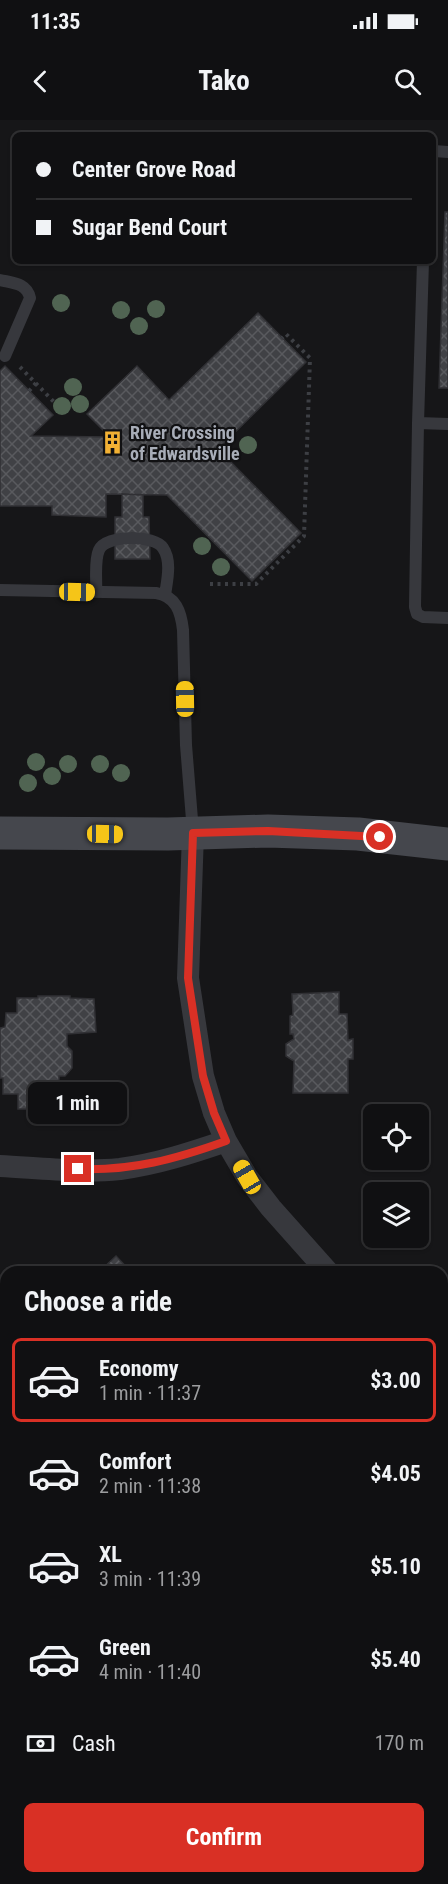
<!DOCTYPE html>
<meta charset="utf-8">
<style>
body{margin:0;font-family:"Roboto Condensed",sans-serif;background:#19191b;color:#f1f3f6;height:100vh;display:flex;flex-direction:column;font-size:22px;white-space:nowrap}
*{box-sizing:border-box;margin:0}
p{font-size:20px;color:#9c9d9f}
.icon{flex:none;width:33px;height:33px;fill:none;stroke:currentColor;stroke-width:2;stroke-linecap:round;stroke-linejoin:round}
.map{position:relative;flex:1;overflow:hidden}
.side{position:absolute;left:0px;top:1146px;width:448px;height:618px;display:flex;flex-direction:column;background:#101012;border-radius:18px 18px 0 0;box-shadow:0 2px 4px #0004,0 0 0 2px #303032}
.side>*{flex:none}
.top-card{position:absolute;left:12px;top:12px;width:424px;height:132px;border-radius:9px;box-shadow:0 2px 4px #0004,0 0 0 2px #303032;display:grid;align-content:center;height:132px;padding:0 24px;background:#101012}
.buttons{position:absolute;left:363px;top:984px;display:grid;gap:12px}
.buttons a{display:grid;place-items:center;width:66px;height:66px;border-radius:9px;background:#101012;box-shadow:0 2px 4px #0004,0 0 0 2px #303032;font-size:30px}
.end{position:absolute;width:27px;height:27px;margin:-14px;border:8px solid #d93025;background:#fff;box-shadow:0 0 0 3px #fff}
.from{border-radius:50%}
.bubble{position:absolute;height:42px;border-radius:9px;background:#101012;box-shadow:0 2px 4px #0004,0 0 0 2px #303032;font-size:20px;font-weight:700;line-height:42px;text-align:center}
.car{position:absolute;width:18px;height:36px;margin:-18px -9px;border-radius:8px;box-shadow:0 0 4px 2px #0007;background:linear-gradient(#f5c518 24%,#345 0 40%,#f5c518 0 76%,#345 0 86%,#f5c518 0)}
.top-card b{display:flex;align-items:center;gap:21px;height:57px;font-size:22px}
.top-card b+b{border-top:2px solid #303032}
.top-card i{width:15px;height:15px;background:#f1f3f6}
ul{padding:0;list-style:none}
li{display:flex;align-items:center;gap:18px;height:84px;margin:0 12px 9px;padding:0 12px;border:3px solid transparent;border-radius:9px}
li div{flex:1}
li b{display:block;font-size:22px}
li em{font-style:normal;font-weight:700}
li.selected{border-color:#d93025}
li>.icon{width:54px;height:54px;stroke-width:1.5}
h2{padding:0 24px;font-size:27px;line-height:72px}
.pay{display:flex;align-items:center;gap:15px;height:66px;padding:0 24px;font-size:22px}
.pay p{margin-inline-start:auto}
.primary-button{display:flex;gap:12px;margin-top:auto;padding:12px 24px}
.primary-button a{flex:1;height:69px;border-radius:9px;background:#d93025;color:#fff;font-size:24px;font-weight:700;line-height:69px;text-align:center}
.status{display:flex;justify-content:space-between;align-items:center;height:42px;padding:0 30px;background:#101012;direction:ltr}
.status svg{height:16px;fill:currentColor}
header{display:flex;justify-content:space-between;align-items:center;height:78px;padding:0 24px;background:#101012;font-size:27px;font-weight:700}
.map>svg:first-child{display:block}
.forest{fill:url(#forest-crowns)}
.building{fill:url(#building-cross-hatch);stroke:#303034;stroke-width:1.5}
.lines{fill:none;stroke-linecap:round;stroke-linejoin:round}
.path{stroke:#3d3f44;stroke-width:4;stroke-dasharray:3 4.5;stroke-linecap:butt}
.lane{stroke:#37383d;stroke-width:12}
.street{stroke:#37383d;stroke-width:22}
.secondary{stroke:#45474d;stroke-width:33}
.tree{fill:#506452}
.route{stroke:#d93025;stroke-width:8}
.labels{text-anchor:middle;stroke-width:4.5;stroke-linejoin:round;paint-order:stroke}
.poi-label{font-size:18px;font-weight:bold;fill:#a8adb8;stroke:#111113;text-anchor:start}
</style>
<div class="status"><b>11:35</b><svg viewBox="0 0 49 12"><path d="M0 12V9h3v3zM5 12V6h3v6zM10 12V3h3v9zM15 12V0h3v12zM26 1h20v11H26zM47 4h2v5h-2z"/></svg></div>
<header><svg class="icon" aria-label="back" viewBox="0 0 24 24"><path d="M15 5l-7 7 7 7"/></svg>Tako<svg class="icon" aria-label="search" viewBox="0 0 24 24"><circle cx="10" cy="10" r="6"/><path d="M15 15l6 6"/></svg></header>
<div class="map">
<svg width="448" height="1764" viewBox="0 0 448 1764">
<defs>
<pattern id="forest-crowns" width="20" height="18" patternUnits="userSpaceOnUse" patternTransform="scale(1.5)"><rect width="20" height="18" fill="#1e261f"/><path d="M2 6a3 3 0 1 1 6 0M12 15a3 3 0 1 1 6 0" fill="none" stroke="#3c433d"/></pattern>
<pattern id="building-cross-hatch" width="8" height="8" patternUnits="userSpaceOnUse" patternTransform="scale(1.5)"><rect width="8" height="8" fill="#404145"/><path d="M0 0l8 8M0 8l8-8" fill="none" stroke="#595a5e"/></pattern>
</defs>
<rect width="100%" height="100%" fill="#161618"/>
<!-- forest -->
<path class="forest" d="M448,1701V1758L443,1746V1706Z"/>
<!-- building -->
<path class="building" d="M445,92H448V268H439Z
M258,193L306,242L218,329L301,413L252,461L167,375L106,374V397L52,395V386H0V251L5,246L53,295L31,316L110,317L87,294L137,246L169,280Z
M122,374L143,375V397H149L150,439H115V397H122Z
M339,872V894H347L348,920L353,919V939H348V973H293L294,941L286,936V924L294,919L293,914H290V896L293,895L292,874Z
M38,876H70V878L94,879L96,912L67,914V926L72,931V948L65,956H59V967L57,974H48V989H18V974H3V958H0V908L5,907L6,893H17V878H38Z
M116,1136L131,1152H99Z
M1,1551L6,1556V1595L0,1602Z
M0,1621L6,1627V1649L0,1656Z
M339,1758L347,1760L349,1758H429L424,1764H334Z"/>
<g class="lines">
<!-- path -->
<path class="path" d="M20,247L54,282
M29,271L36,263
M210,464H256L304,416L310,238L286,214L282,218"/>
<!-- lane -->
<path class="lane" d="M434,31L448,32
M0,160C13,163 27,163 30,178L5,236
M418,303L423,141
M448,304L418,303L415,487L417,494L423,497L448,498
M0,470L156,473C176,476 181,492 183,510L186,625L193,712
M96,472C97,460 94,441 99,430C106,414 155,415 163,428C172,441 167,461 165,475"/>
<!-- street -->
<path class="street" d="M193,713L188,858L203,956L214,993L226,1021L247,1057L271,1088L328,1152
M0,1046C39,1048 81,1053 120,1049C157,1044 191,1033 226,1021
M442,1279L448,1285
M442,1597L448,1591
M158,1764L164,1758"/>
<!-- secondary -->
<path class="secondary" d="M0,713L168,714L268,711L358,714L448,724"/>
</g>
<!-- trees -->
<g class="tree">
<circle cx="61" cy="183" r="9"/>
<circle cx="156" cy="189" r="9"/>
<circle cx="121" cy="190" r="9"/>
<circle cx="139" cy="206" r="9"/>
<circle cx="73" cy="267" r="9"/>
<circle cx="80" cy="284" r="9"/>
<circle cx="62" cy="286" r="9"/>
<circle cx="248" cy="325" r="9"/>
<circle cx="202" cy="426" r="9"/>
<circle cx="221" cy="447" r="9"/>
<circle cx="36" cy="642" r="9"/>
<circle cx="68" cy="644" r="9"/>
<circle cx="100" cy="644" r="9"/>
<circle cx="121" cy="653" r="9"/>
<circle cx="52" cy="656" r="9"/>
<circle cx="28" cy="663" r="9"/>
</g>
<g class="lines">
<!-- route -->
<path class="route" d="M78,1049C132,1051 176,1039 226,1021L214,993L203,956L188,858L193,713L268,711L380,717"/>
</g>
<!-- icons -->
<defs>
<symbol id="building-bare" viewBox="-9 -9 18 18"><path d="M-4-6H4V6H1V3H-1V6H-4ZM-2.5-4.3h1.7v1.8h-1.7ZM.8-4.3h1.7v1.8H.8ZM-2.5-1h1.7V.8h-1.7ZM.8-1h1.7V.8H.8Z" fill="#f2b134" stroke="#111113" stroke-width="2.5" paint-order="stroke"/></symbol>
</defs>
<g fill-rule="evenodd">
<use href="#building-bare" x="96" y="306" width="33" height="33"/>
</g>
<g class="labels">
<!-- poi labels -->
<g class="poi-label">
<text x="130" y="319">River Crossing<tspan x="130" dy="21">of Edwardsville</tspan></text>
</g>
</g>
</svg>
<div class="buttons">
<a><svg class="icon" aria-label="locate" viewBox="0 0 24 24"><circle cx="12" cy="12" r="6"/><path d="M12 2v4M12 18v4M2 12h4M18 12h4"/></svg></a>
<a><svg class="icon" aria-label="layers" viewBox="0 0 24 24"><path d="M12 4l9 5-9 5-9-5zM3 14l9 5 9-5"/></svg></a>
</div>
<i class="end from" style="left:380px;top:717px"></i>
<i class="end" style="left:78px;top:1049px"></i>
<div class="bubble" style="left:28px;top:962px;width:99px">1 min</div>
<i class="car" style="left:77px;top:472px;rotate:91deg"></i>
<i class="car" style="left:185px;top:579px;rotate:359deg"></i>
<i class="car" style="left:105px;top:714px;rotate:91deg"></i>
<i class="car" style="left:247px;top:1057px;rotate:330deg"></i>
<div class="top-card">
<b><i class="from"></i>Center Grove Road</b>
<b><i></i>Sugar Bend Court</b>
</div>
<section class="side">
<h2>Choose a ride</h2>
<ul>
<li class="selected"><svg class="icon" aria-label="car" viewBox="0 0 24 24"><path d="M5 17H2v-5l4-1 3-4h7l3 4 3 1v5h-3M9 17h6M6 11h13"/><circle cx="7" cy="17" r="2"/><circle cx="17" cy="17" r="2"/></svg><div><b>Economy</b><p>1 min · 11:37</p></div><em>$3.00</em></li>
<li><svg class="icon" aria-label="car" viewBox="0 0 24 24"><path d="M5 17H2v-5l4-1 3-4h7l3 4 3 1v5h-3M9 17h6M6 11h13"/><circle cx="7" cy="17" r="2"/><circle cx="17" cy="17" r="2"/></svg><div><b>Comfort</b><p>2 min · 11:38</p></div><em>$4.05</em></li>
<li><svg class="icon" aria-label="car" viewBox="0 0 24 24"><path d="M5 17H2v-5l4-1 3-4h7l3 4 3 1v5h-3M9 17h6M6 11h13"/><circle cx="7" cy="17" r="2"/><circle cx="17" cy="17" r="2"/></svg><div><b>XL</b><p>3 min · 11:39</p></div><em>$5.10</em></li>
<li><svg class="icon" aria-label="car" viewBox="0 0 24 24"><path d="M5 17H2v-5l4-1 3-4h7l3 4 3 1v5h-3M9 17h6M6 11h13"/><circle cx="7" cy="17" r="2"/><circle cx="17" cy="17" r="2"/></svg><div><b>Green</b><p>4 min · 11:40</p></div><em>$5.40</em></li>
</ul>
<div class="pay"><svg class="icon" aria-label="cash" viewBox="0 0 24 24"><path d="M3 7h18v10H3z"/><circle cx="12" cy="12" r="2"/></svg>Cash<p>170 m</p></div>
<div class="primary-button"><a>Confirm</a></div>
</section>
</div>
